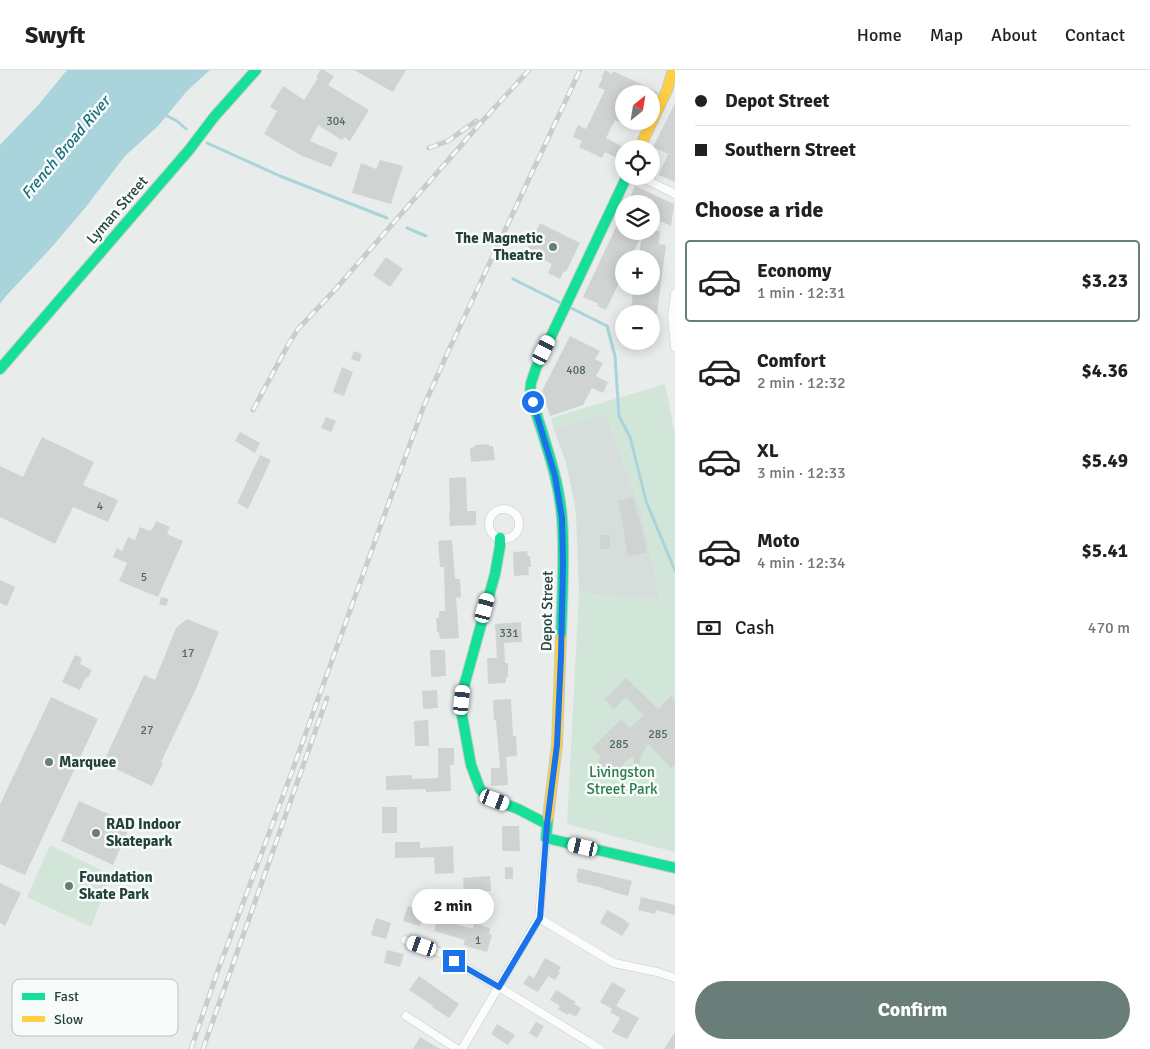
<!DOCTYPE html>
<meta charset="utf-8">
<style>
body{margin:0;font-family:Signika,sans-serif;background:#f6f6f6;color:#202124;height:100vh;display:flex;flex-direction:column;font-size:19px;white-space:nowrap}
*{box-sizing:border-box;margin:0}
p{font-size:16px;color:#757577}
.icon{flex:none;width:28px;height:28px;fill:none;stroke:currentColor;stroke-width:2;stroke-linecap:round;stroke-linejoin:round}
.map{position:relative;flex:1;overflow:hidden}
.sheet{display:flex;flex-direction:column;background:#fff;width:475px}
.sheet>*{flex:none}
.hud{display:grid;align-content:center;height:110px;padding:0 20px;background:#fff}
.needle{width:32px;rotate:30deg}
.tools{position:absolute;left:615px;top:15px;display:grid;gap:10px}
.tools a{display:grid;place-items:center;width:45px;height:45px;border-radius:50%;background:#fff;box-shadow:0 2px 12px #0003;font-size:25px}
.end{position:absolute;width:22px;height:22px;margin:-11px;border:6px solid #1a73e8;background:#fff;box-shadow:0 0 0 2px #fff}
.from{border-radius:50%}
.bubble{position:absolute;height:35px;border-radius:18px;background:#fff;box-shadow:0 2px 12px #0003;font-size:16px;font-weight:800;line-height:35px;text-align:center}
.car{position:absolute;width:15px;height:30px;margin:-15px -8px;border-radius:6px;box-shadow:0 0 4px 1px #0007;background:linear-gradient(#fff 24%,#345 0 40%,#fff 0 76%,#345 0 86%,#fff 0)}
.hud b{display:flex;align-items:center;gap:18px;height:48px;font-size:19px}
.hud b+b{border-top:1px solid #e0e0e0}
.hud i{width:12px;height:12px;background:#202124}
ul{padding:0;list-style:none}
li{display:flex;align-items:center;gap:15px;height:82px;margin:0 10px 8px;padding:0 10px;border:2px solid transparent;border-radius:5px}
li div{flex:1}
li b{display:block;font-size:19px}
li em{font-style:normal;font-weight:800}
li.selected{border-color:#697e78}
li>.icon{width:45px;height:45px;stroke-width:1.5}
h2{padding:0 20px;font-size:22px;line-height:60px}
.pay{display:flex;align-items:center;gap:12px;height:55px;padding:0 20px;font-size:19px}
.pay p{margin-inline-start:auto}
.button{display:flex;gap:10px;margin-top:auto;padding:10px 20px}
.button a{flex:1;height:58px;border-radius:30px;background:#697e78;color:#fff;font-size:20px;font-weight:800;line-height:58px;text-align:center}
header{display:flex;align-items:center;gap:30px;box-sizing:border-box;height:70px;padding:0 25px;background:#fff;border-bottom:1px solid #e0e0e0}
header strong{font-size:24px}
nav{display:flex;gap:28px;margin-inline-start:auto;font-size:18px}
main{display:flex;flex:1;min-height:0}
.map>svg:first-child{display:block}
.built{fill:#d6dedb}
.green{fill:#d1e6d8}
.water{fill:#a9d4db}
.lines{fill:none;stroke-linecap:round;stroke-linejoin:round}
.stream{stroke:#a9d4db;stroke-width:3}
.building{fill:#cfd4d2}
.street-casing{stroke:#c5cac8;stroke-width:9}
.fast-casing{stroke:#c3cbc8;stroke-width:12}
.slow-casing{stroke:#c3cbc8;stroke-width:12}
.street{stroke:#fcfcfc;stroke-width:8}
.fast{stroke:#16e098;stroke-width:10}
.slow{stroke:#ffcf43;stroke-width:10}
.rail-casing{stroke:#c9cdcc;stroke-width:5}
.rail{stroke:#f7fbf9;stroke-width:3;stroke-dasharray:9;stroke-linecap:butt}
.route{stroke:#1a73e8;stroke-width:6}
.poi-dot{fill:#697e78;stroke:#f7fbf9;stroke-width:2}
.labels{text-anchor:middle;stroke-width:5;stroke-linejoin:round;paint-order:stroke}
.number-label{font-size:12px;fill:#506761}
.street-label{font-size:15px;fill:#24423a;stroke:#f7fbf9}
.poi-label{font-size:15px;font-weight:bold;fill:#24423a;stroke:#f7fbf9;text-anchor:start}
.park-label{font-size:15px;fill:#2d7a4b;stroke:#f7fbf9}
.water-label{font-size:16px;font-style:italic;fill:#1c6f80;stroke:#f7fbf9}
.key{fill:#f7fbf9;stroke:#b8c4c0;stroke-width:1}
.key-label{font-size:14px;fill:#24423a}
</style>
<header>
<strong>Swyft</strong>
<nav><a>Home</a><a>Map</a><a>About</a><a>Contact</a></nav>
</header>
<main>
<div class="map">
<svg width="675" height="979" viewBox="0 0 675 979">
<rect width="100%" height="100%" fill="#e8edeb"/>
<!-- built -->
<path class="built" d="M605,343L643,445L660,530L579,523L576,445L574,431L566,393L554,359Z"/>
<!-- green -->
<path class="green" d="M665,314L675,365V782L567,754L579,523L660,530L643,445L605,343L554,359L551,348Z
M50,775L111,805L91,857L27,827Z"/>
<!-- water -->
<path class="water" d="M67,0H210L187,21L158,56L125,86L85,138L51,178L6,226L0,234V75L40,33Z"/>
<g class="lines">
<!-- stream -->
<path class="stream" d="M165,45L177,51L186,59
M207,73L280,106L387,148
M407,158L426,166
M513,209L607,256L615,286L619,346L630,367L646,431L675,501"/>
</g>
<!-- building -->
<path class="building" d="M320,0H324L334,6L328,15L369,40L350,71L344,67L342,70L318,55L310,71L338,83L331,97L302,86L264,64L277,41L270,37L283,16L304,30L318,8L316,7Z
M354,0H406L393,22Z
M605,0L612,4L613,1L658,22V24H624V54L615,50L606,68L625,78L619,89L605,82L602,88L579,77L582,71L573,67L578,55L586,59L604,22L605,20L598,17L603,8H601Z
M675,33V112L659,105L668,84L653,77Z
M380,90L403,96L391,134L352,123L361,93L376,99Z
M635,116L674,134L671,156L651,147V134H627Z
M624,140V161H660L659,174L666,175L657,244H630L634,216H651V189H638L642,165L630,189H624V202L606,240L597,236L599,234L583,227Z
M540,153L580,173L566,202L564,201L560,209L548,203L552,194L526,181Z
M386,187L403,199L390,217L373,205Z
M570,266L600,281L595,289L603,293L596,306L608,312L603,323L592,318L583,335L550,346L542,321Z
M354,281L362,284L359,292L351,289Z
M342,297L353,302L344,326L333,322Z
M326,347L336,351L331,362L321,358Z
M240,362L260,373L255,383L235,371Z
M42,367L94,392L83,415L118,430L108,452L73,437L55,474L0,447V396L23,407Z
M489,374V376H493L495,390L471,392L470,378L475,377L474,375Z
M260,385L271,390L248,439L237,433Z
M466,407L467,441H476V455L450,456L449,442H450L449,408Z
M633,427L641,455L647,483L628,486L624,465H625L618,431Z
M156,451L170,457L167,464L183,471L158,527L119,511L127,493L113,487L117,478L122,481L128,467L135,470L140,457L150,461L152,458H153Z
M600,465H610V479H600Z
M452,470L455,509H460L461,527L456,528L459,568L440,569L439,562H437L436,548H439V541H445L444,497H440L438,471Z
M527,481L528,486H530L531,497H528L529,505L514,506L513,482Z
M0,510L15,517L7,536L0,533Z
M161,527L169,529L166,536L159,534Z
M187,549L219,562L196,619L161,692L163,693L152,716L103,693L144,605L155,610L176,558Z
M521,552L522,572L504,573L505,593H508V607H506V613L488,614L487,588H497L495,554Z
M430,580H445L446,606L431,607Z
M75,585L82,588L80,594L92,600L88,608L86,607L80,620L62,612Z
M626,608L658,639L671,626L675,631V694L671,698L648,674L641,686L638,707H636L633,685L611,706L597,691L601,687L592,678L621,649L630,658L643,645L626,627L614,639L605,629Z
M437,620L438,638L423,639L422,621Z
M51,627L98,649L25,805L0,794V734Z
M511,629L513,666H516L517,686L506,687L508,715L491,716V698H500L496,650L494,651L493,630Z
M428,650L429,676H415L414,651Z
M438,678H454V695H450L451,721L426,722V719L386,720V706L412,705V709L438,708Z
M79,731L131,754L113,795L61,771Z
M382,737H397V763H382Z
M502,756H519L520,781H502Z
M395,772H420V778L453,776L454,803L435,804L434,787L395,788Z
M505,797H513V809H505Z
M578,798L632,811L628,826L603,819V818L577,812L578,809H576Z
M490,806L491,821L464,823L463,808Z
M0,813L21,823L5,856L0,853Z
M641,827L675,835V845L656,840L655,844L638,840Z
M408,836L425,841L420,856L403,851Z
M607,840L627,851L626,852L630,854L622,866L600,853Z
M439,846L456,851L455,854L473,859L474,853L490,858L489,864L492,865L487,882L463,875L465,870L434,861Z
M376,848L391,853L386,869L371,865Z
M387,880L404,884L400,897L384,893Z
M545,888L561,897L558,902L560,903L555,910L548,906L538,922L523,914L529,905L534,908Z
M419,906L459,934L449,948L432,937L433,936L409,920Z
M612,912L626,920L616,936L639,948L627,969L612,962L620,948L610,942L612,939L600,932Z
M556,920L576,932L574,934L581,938L576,947L569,943L568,945L558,939L560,936L550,930Z
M536,952L544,956L537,968L529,963Z
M497,954L515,965L508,975L491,964Z
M675,962V979H664Z
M420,967L440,979H413Z"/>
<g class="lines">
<defs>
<path id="street" d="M639,106L675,124
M675,224L672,247L675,277
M489 454a15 15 0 1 1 30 0a15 15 0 1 1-30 0Z
M539,848L614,893L657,902L675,908
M405,870L439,882L499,917L600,979
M406,946L457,979
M462,979L539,848L546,768"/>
<path id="fast" d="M0,299L189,80L214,47L256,0
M500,468V476L495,504L463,620L461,640L471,695L480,719L486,725L495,730L518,739L547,754
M561,568C562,529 565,489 562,449C559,406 542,364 530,323L531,313L536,298L627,106
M548,748L546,768L675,798"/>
<path id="slow" d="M639,79L667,20L673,0
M548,748L557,675L561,568"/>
</defs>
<!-- street casing -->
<use href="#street" class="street-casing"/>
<!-- fast casing -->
<use href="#fast" class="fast-casing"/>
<!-- slow casing -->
<use href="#slow" class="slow-casing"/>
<!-- street -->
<use href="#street" class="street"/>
<!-- fast -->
<use href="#fast" class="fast"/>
<!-- slow -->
<use href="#slow" class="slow"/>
<defs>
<path id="rail" d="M429,78L448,71L476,51
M253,340L288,275L298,259L333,222L478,56L529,0
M191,979L217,903L290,707L423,338L447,284L580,0
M203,979L327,628"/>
</defs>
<!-- rail casing -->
<use href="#rail" class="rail-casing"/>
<!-- rail -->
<use href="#rail" class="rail"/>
</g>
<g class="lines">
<!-- route -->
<path class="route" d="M454,891L499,917L540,848L547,754L557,675L561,586L563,493L562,448L555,406L533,332"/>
</g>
<!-- markers -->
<g class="poi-dot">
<circle cx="553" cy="177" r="5"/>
<circle cx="49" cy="692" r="5"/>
<circle cx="96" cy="763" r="5"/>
<circle cx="69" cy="816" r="5"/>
</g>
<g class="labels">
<!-- number labels -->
<g class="number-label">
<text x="336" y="55">304</text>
<text x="576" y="304">408</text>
<text x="100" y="440">4</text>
<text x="144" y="511">5</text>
<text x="509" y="567">331</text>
<text x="188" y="587">17</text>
<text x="147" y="664">27</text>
<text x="658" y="668">285</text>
<text x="619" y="678">285</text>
<text x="478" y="874">1</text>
</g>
<!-- street labels -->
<g class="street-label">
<text transform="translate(117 140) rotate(-49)" y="5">Lyman Street</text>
<text transform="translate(547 541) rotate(-89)" y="5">Depot Street</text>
</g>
<!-- poi labels -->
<g class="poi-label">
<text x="543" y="173" text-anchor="end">The Magnetic<tspan x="543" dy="17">Theatre</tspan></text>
<text x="59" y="697">Marquee</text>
<text x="106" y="759">RAD Indoor<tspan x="106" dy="17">Skatepark</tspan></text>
<text x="79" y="812">Foundation<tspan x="79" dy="17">Skate Park</tspan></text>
</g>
<!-- park labels -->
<g class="park-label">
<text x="622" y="707">Livingston<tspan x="622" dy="17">Street Park</tspan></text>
</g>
<!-- water labels -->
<g class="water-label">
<text transform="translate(65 77) rotate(-50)" y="6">French Broad River</text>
</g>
</g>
<!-- legend -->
<rect x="12" y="909" width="166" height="57" rx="8" class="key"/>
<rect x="22" y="923" width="23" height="7" fill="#16e098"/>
<rect x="22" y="946" width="23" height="6" fill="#ffcf43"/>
<g class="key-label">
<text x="54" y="931">Fast</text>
<text x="54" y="954">Slow</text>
</g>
</svg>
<div class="tools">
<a><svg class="needle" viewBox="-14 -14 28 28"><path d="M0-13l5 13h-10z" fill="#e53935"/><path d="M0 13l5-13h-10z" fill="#757577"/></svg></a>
<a><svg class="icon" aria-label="locate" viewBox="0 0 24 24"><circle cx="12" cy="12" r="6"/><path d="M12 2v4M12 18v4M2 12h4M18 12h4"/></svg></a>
<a><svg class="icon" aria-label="layers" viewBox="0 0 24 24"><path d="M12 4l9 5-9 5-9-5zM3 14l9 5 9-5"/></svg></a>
<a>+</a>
<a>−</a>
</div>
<i class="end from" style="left:533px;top:332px"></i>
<i class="end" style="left:454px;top:891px"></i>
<div class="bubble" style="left:412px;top:819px;width:82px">2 min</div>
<i class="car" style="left:544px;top:280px;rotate:26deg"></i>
<i class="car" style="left:485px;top:538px;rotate:15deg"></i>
<i class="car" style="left:462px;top:630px;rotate:6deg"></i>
<i class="car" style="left:495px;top:730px;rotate:111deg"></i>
<i class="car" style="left:583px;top:777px;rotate:283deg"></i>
<i class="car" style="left:422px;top:876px;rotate:289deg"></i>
</div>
<section class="sheet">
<div class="hud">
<b><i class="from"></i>Depot Street</b>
<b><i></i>Southern Street</b>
</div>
<h2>Choose a ride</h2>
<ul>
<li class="selected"><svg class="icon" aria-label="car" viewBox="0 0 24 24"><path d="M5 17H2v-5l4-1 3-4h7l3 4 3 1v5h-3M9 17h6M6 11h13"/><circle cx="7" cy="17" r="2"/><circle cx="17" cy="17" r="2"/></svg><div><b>Economy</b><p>1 min · 12:31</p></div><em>$3.23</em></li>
<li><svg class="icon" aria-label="car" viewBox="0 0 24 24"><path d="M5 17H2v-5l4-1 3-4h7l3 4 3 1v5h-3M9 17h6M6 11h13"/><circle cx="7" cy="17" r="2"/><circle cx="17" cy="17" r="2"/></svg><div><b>Comfort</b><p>2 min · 12:32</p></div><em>$4.36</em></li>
<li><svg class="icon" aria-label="car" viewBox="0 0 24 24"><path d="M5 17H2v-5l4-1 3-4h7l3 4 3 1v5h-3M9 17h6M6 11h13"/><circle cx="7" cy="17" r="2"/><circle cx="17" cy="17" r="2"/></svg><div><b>XL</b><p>3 min · 12:33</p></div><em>$5.49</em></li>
<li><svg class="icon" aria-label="car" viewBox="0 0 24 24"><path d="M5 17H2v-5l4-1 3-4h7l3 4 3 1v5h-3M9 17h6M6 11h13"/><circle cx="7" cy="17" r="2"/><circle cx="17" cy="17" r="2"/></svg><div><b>Moto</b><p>4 min · 12:34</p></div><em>$5.41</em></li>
</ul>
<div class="pay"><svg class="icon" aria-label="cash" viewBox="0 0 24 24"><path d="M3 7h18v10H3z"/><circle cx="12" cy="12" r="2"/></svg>Cash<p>470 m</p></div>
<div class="button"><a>Confirm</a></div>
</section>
</main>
